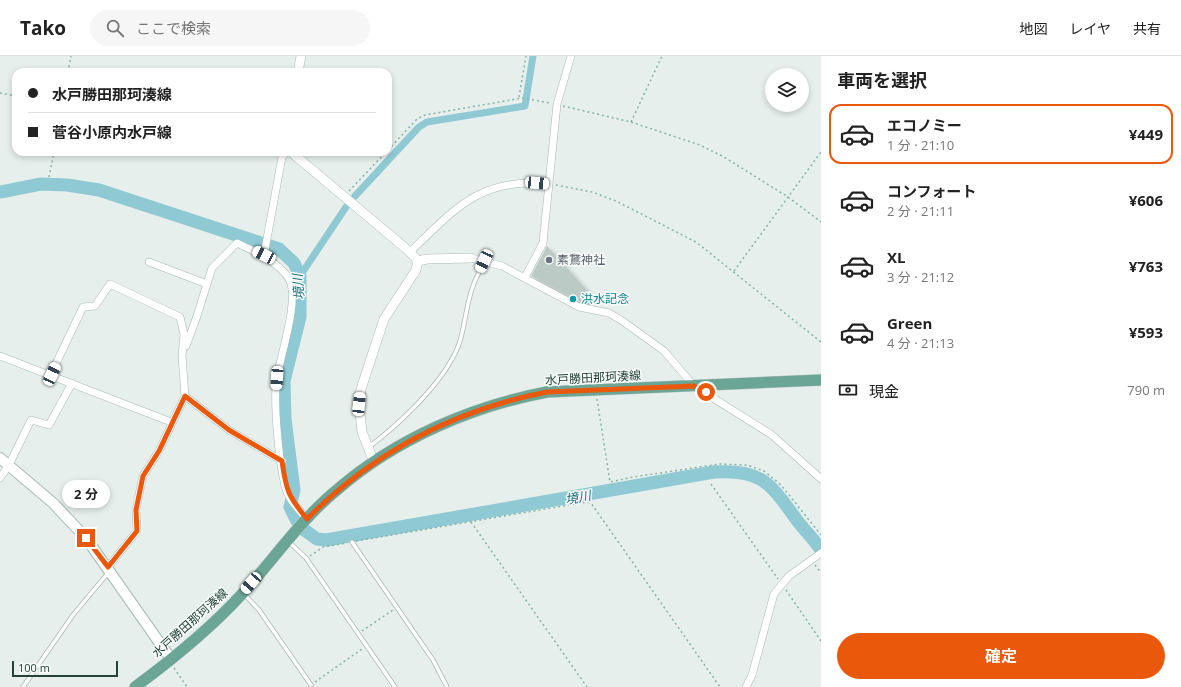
<!DOCTYPE html>
<html lang="ja">
<meta charset="utf-8">
<style>
body{margin:0;font-family:"Open Sans","Noto Sans JP",sans-serif;background:#f6f6f6;color:#222;height:100vh;display:flex;flex-direction:column;font-size:15px;white-space:nowrap}
*{box-sizing:border-box;margin:0}
p{font-size:13px;color:#767676}
.icon{flex:none;width:22px;height:22px;fill:none;stroke:currentColor;stroke-width:2;stroke-linecap:round;stroke-linejoin:round}
.map{position:relative;flex:1;overflow:hidden}
.drawer{display:flex;flex-direction:column;background:#fff;width:360px}
.drawer>*{flex:none}
.banner{position:absolute;left:12px;top:12px;width:380px;height:88px;border-radius:12px;box-shadow:0 2px 6px #0003;display:grid;align-content:center;height:88px;padding:0 16px;background:#fff}
.controls{position:absolute;left:765px;top:12px;display:grid;gap:8px}
.controls a{display:grid;place-items:center;width:44px;height:44px;border-radius:50%;background:#fff;box-shadow:0 2px 6px #0003;font-size:20px}
.scale{position:absolute;left:12px;bottom:10px;width:106px;box-sizing:border-box;padding-left:4px;border:2px solid #24423a;border-top:0;font-size:11px;line-height:14px;white-space:nowrap;color:#24423a;-webkit-text-stroke:3px #f7fbf9;paint-order:stroke}
.end{position:absolute;width:18px;height:18px;margin:-9px;border:5px solid #ea580c;background:#fff;box-shadow:0 0 0 2px #fff}
.from{border-radius:50%}
.bubble{position:absolute;height:28px;border-radius:14px;background:#fff;box-shadow:0 2px 6px #0003;font-size:13px;font-weight:700;line-height:28px;text-align:center}
.car{position:absolute;width:12px;height:24px;margin:-12px -6px;border-radius:5px;box-shadow:0 0 3px 1px #0007;background:linear-gradient(#fff 24%,#345 0 40%,#fff 0 76%,#345 0 86%,#fff 0)}
.banner b{display:flex;align-items:center;gap:14px;height:38px;font-size:15px}
.banner b+b{border-top:1px solid #e0e0e0}
.banner i{width:10px;height:10px;background:#222}
ul{padding:0;list-style:none}
li{display:flex;align-items:center;gap:12px;height:60px;margin:0 8px 6px;padding:0 8px;border:2px solid transparent;border-radius:12px}
li div{flex:1}
li b{display:block;font-size:15px}
li em{font-style:normal;font-weight:700}
li.active{border-color:#ea580c}
li>.icon{width:36px;height:36px;stroke-width:1.5}
h2{padding:0 16px;font-size:18px;line-height:48px}
.pay{display:flex;align-items:center;gap:10px;height:44px;padding:0 16px;font-size:15px}
.pay p{margin-inline-start:auto}
.action{display:flex;gap:8px;margin-top:auto;padding:8px 16px}
.action a{flex:1;height:46px;border-radius:24px;background:#ea580c;color:#fff;font-size:16px;font-weight:700;line-height:46px;text-align:center}
header{display:flex;align-items:center;gap:24px;box-sizing:border-box;height:56px;padding:0 20px;background:#fff;border-bottom:1px solid #e0e0e0}
header strong{font-size:19px}
nav{display:flex;gap:22px;margin-inline-start:auto;font-size:14px}
.search{width:280px;height:36px;background:#f6f6f6;display:flex;align-items:center;gap:10px;box-sizing:border-box;padding:0 14px;border-radius:22px;color:#767676;font-size:15px}
main{display:flex;flex:1;min-height:0}
.map>svg:first-child{display:block}
.lines{fill:none;stroke-linecap:round;stroke-linejoin:round}
.canal{stroke:#8ec9d4;stroke-width:7}
.river{stroke:#8ec9d4;stroke-width:13}
.building{fill:#bbcac4;filter:url(#shadow)}
.service-casing{stroke:#a8b8b2;stroke-width:5}
.minor-casing{stroke:#a8b8b2;stroke-width:8}
.tertiary-casing{stroke:#a8b8b2;stroke-width:10}
.secondary-casing{stroke:#a4bbb3;stroke-width:12}
.primary-casing{stroke:#c2cac8;stroke-width:12}
.path{stroke:#86b3a5;stroke-width:1.5;stroke-dasharray:2 3;stroke-linecap:butt}
.service{stroke:#fff;stroke-width:3.5}
.minor{stroke:#fff;stroke-width:7}
.tertiary{stroke:#fff;stroke-width:9}
.secondary{stroke:#fff;stroke-width:10}
.primary{stroke:#6aa596;stroke-width:11}
.route{stroke:#ea580c;stroke-width:5}
.worship-dot{fill:#6b7280;stroke:#f7fbf9;stroke-width:1.5}
.culture-dot{fill:#0f9aa8;stroke:#f7fbf9;stroke-width:1.5}
.labels{text-anchor:middle;stroke-width:3;stroke-linejoin:round;paint-order:stroke}
.worship-label{font-size:12px;fill:#5b616d;stroke:#f7fbf9;text-anchor:start}
.culture-label{font-size:12px;fill:#0d838f;stroke:#f7fbf9;text-anchor:start}
.street-label{font-size:12px;fill:#24423a;stroke:#f7fbf9}
.water-label{font-size:13px;font-style:italic;fill:#1c6f80;stroke:#f7fbf9}
</style>
<header>
<strong>Tako</strong>
<div class="search"><svg class="icon" aria-label="search" viewBox="0 0 24 24"><circle cx="10" cy="10" r="6"/><path d="M15 15l6 6"/></svg>ここで検索</div>
<nav><a>地図</a><a>レイヤ</a><a>共有</a></nav>
</header>
<main>
<div class="map">
<svg width="821" height="631" viewBox="0 0 821 631">
<defs>
<filter id="shadow"><feDropShadow dx="3" dy="3" stdDeviation="2" flood-color="#0004"/></filter>
</defs>
<rect width="100%" height="100%" fill="#e6efeb"/>
<g class="lines">
<!-- canal -->
<path class="canal" d="M355,140L419,71L427,66L525,50L533,0
M300,220L346,151"/>
<!-- river -->
<path class="river" d="M0,136L41,128L67,129L99,134L279,193L294,207L300,220V261L284,325L285,363L294,434L290,451L297,465
M303,473L317,483L326,484L714,416C762,413 770,427 796,463C804,474 814,483 821,494"/>
</g>
<!-- building -->
<path class="building" d="M547,190L592,240L587,247L581,246L531,220Z"/>
<g class="lines">
<defs>
<path id="service" d="M369,391C397,370 435,334 452,303C465,282 464,256 472,233C475,223 480,214 485,205
M288,485L306,502L395,631
M352,486L433,604L447,631
M244,538L259,554L311,629
M23,631L73,559L108,517"/>
<path id="minor" d="M410,196C455,153 480,121 548,128
M264,199L282,101L286,96
M471,202L502,210L579,251L609,257L621,264L664,295L694,330L772,379L821,423
M149,206L207,228
M525,221L543,187L557,48L571,0
M186,290L196,263L212,212L237,187C254,195 279,206 289,223C300,242 281,298 277,321C273,345 279,409 286,433C289,444 299,454 307,463
M0,300L171,366
M51,318L83,251L95,250L110,228L180,261L184,278L182,300L185,340L159,395L143,420L136,453L137,475L108,511
M185,340L229,374L282,405
M0,422L9,409L31,364L49,369L72,327
M746,631L752,619L774,538L789,520L821,497"/>
<path id="tertiary" d="M298,16L301,0
M291,96L410,196L418,205L416,214L384,263L361,333L359,348L362,376L374,406
M418,205L427,203L471,202"/>
<path id="secondary" d="M0,402L53,447L86,482L171,603"/>
<path id="primary" d="M135,631C173,603 210,573 242,538C274,503 301,463 338,433C396,383 472,350 547,336L821,324"/>
</defs>
<!-- service casing -->
<use href="#service" class="service-casing"/>
<!-- minor casing -->
<use href="#minor" class="minor-casing"/>
<!-- tertiary casing -->
<use href="#tertiary" class="tertiary-casing"/>
<!-- secondary casing -->
<use href="#secondary" class="secondary-casing"/>
<!-- primary casing -->
<use href="#primary" class="primary-casing"/>
<!-- path -->
<path class="path" d="M68,16L71,0
M0,37L16,40
M519,41L526,0
M563,50L631,66L700,89L724,101L788,141L821,166
M631,66L662,0
M388,94L417,63L425,59L522,42L550,47
M49,121L54,96
M556,129L592,136L616,145L696,186L821,286
M349,135L386,96
M734,215L821,96
M597,343L610,426L633,421L720,408L747,409L764,415L781,429L821,479
M711,428L778,523
M471,466L587,631
M356,485L587,446L591,447L720,631
M310,500L323,491L347,487
M815,509L821,517
M786,534L821,585
M362,575L393,554
M174,612L187,631
M315,626L362,593"/>
<!-- service -->
<use href="#service" class="service"/>
<!-- minor -->
<use href="#minor" class="minor"/>
<!-- tertiary -->
<use href="#tertiary" class="tertiary"/>
<!-- secondary -->
<use href="#secondary" class="secondary"/>
<!-- primary -->
<use href="#primary" class="primary"/>
</g>
<g class="lines">
<!-- route -->
<path class="route" d="M86,482L108,511L137,475L136,454L143,420L159,395L185,340L229,374L282,405C286,434 288,440 307,463C374,396 454,354 547,336L694,330L706,336"/>
</g>
<!-- markers -->
<circle class="worship-dot" cx="549" cy="204" r="4"/>
<circle class="culture-dot" cx="573" cy="243" r="4"/>
<g class="labels">
<!-- worship labels -->
<g class="worship-label">
<text x="557" y="208">素鵞神社</text>
</g>
<!-- culture labels -->
<g class="culture-label">
<text x="581" y="247">洪水記念</text>
</g>
<!-- street labels -->
<g class="street-label">
<text transform="translate(593 322) rotate(-3)" y="4">水戸勝田那珂湊線</text>
<text transform="translate(190 567) rotate(-42)" y="4">水戸勝田那珂湊線</text>
</g>
<!-- water labels -->
<g class="water-label">
<text transform="translate(298 231) rotate(-95)" y="5">境川</text>
<text transform="translate(578 441) rotate(-10)" y="5">境川</text>
</g>
</g>
</svg>
<div class="controls">
<a><svg class="icon" aria-label="layers" viewBox="0 0 24 24"><path d="M12 4l9 5-9 5-9-5zM3 14l9 5 9-5"/></svg></a>
</div>
<div class="scale">100 m</div>
<i class="end from" style="left:706px;top:336px"></i>
<i class="end" style="left:86px;top:482px"></i>
<div class="bubble" style="left:62px;top:424px;width:48px">2 分</div>
<i class="car" style="left:537px;top:127px;rotate:95deg"></i>
<i class="car" style="left:264px;top:199px;rotate:296deg"></i>
<i class="car" style="left:484px;top:205px;rotate:205deg"></i>
<i class="car" style="left:52px;top:318px;rotate:25deg"></i>
<i class="car" style="left:277px;top:322px;rotate:184deg"></i>
<i class="car" style="left:359px;top:348px;rotate:6deg"></i>
<i class="car" style="left:251px;top:527px;rotate:221deg"></i>
<div class="banner">
<b><i class="from"></i>水戸勝田那珂湊線</b>
<b><i></i>菅谷小原内水戸線</b>
</div>
</div>
<section class="drawer">
<h2>車両を選択</h2>
<ul>
<li class="active"><svg class="icon" aria-label="car" viewBox="0 0 24 24"><path d="M5 17H2v-5l4-1 3-4h7l3 4 3 1v5h-3M9 17h6M6 11h13"/><circle cx="7" cy="17" r="2"/><circle cx="17" cy="17" r="2"/></svg><div><b>エコノミー</b><p>1 分 · 21:10</p></div><em>¥449</em></li>
<li><svg class="icon" aria-label="car" viewBox="0 0 24 24"><path d="M5 17H2v-5l4-1 3-4h7l3 4 3 1v5h-3M9 17h6M6 11h13"/><circle cx="7" cy="17" r="2"/><circle cx="17" cy="17" r="2"/></svg><div><b>コンフォート</b><p>2 分 · 21:11</p></div><em>¥606</em></li>
<li><svg class="icon" aria-label="car" viewBox="0 0 24 24"><path d="M5 17H2v-5l4-1 3-4h7l3 4 3 1v5h-3M9 17h6M6 11h13"/><circle cx="7" cy="17" r="2"/><circle cx="17" cy="17" r="2"/></svg><div><b>XL</b><p>3 分 · 21:12</p></div><em>¥763</em></li>
<li><svg class="icon" aria-label="car" viewBox="0 0 24 24"><path d="M5 17H2v-5l4-1 3-4h7l3 4 3 1v5h-3M9 17h6M6 11h13"/><circle cx="7" cy="17" r="2"/><circle cx="17" cy="17" r="2"/></svg><div><b>Green</b><p>4 分 · 21:13</p></div><em>¥593</em></li>
</ul>
<div class="pay"><svg class="icon" aria-label="cash" viewBox="0 0 24 24"><path d="M3 7h18v10H3z"/><circle cx="12" cy="12" r="2"/></svg>現金<p>790 m</p></div>
<div class="action"><a>確定</a></div>
</section>
</main>
